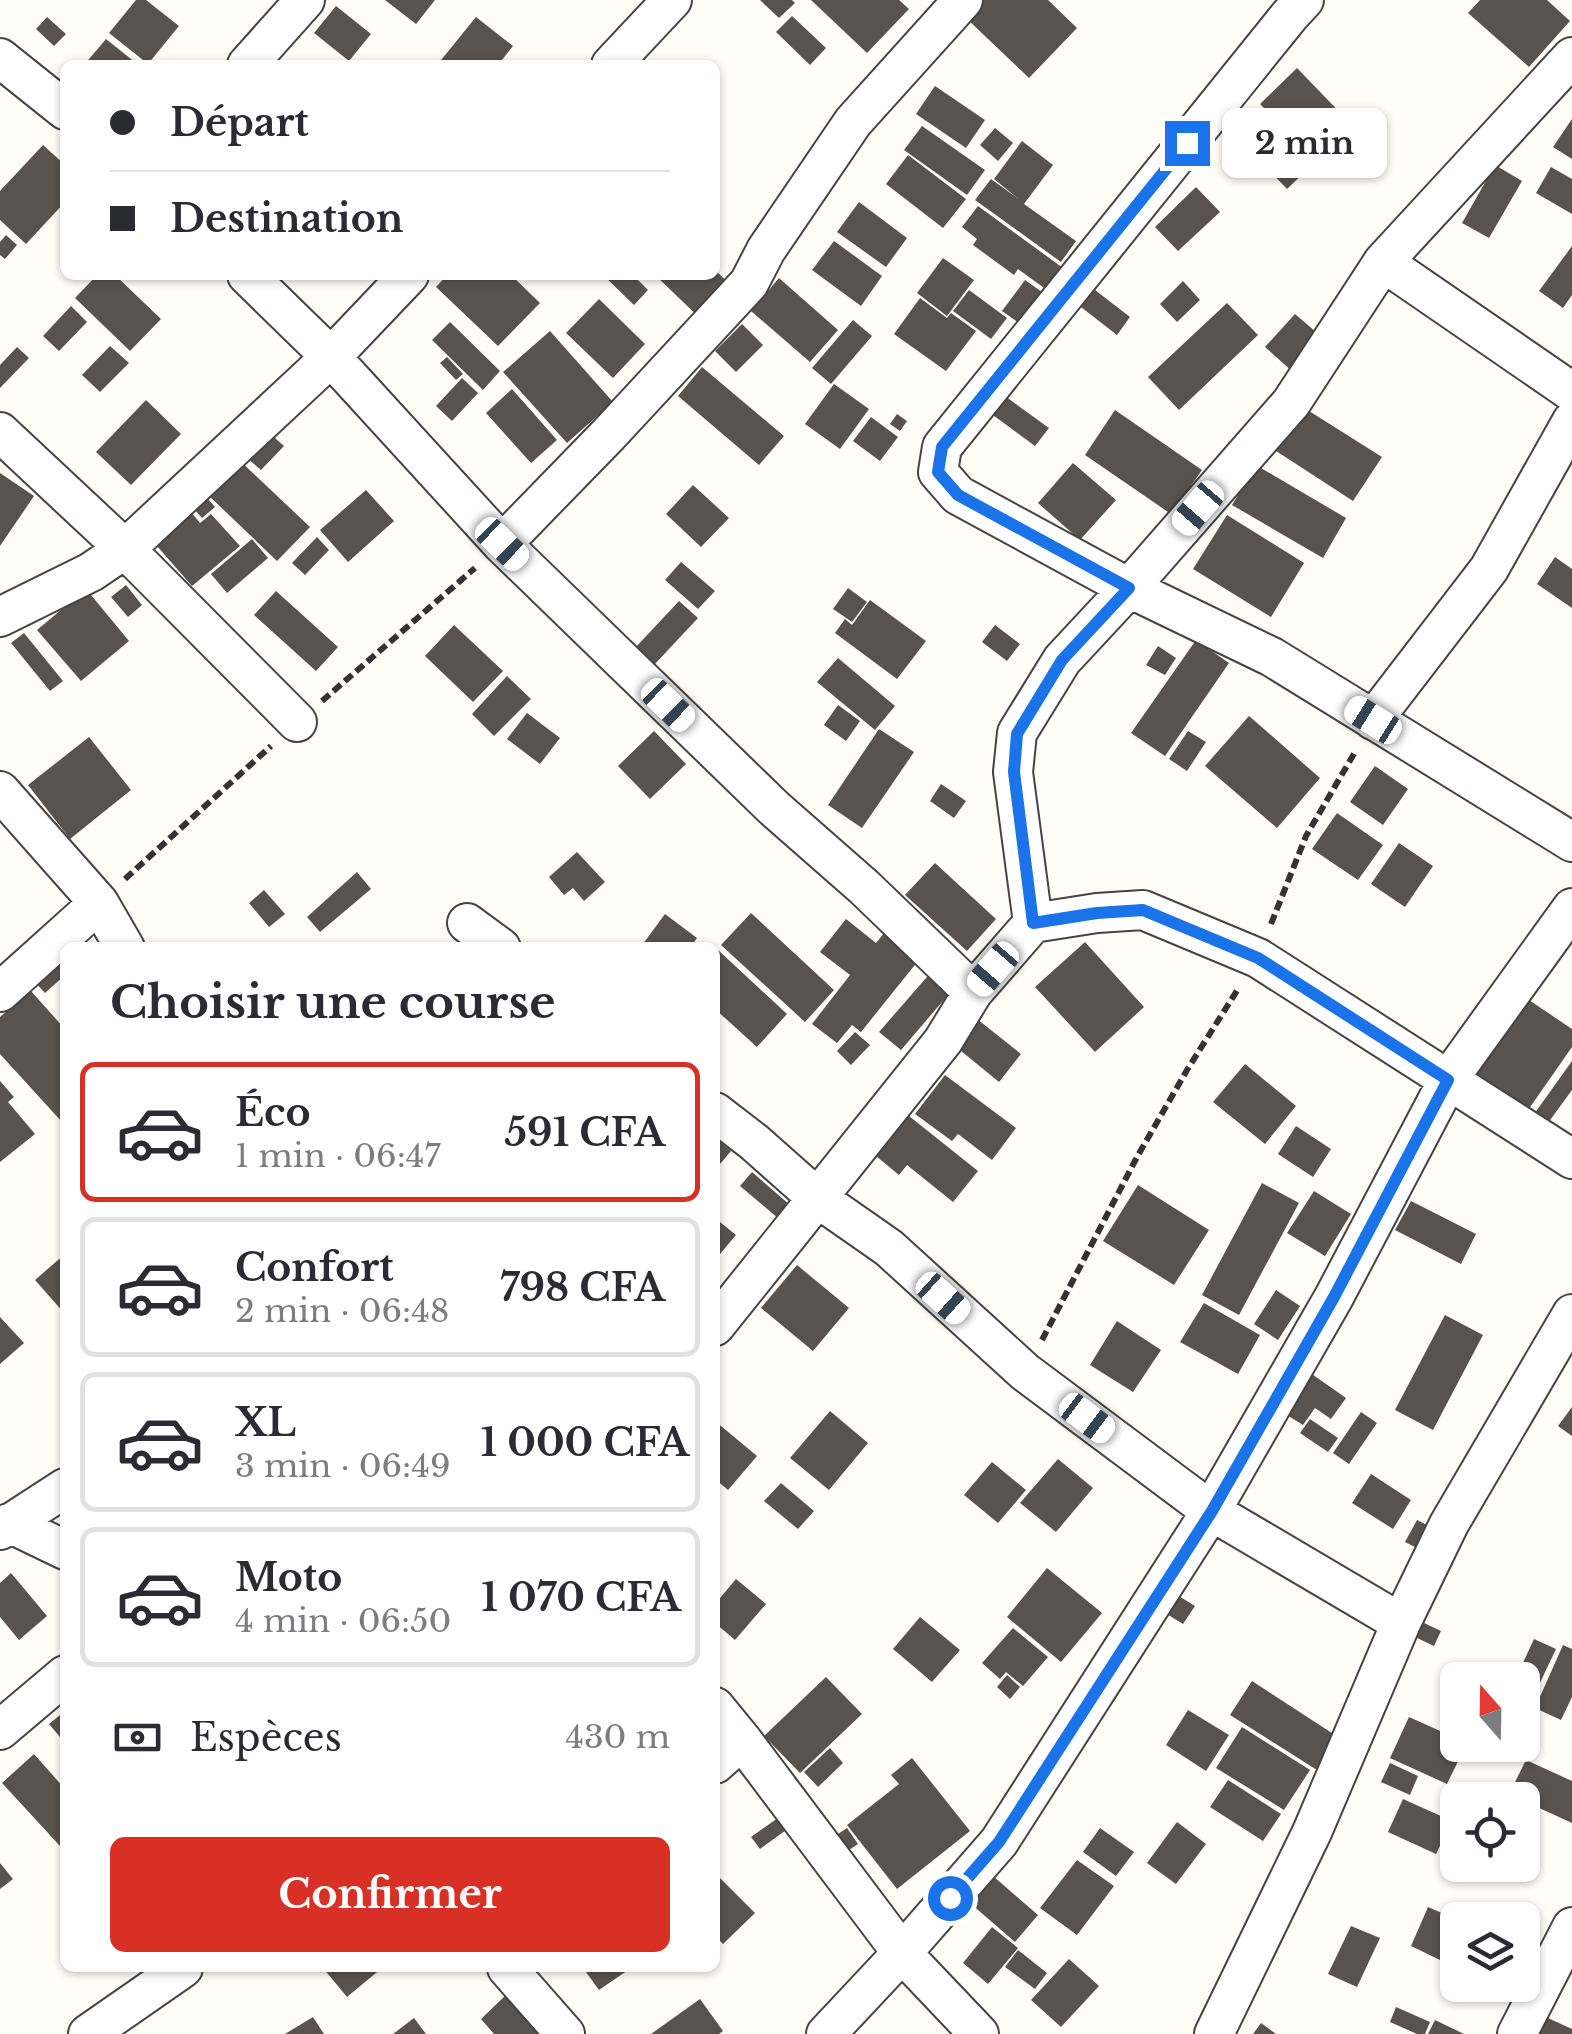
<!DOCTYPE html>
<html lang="fr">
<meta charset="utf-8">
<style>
body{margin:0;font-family:"Libre Baskerville",serif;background:#f7f7f7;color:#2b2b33;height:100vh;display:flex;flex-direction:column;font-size:38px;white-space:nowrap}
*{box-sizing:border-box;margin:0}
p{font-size:32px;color:#7c7c81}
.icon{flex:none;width:55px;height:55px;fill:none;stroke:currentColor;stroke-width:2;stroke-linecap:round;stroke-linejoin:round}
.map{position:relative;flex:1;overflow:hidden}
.panel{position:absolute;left:60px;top:942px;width:660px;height:1030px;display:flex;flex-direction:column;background:#fff;border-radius:15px;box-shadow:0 2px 8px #0004}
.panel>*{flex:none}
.top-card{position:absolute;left:60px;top:60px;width:660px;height:220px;border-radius:15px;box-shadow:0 2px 8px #0004;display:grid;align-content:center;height:220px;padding:0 50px;background:#fff}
.needle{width:65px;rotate:340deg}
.tools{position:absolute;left:1440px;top:1662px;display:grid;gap:20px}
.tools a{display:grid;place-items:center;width:100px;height:100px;border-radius:15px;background:#fff;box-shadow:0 2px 8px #0004;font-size:50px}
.end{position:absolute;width:45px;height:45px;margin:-22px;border:12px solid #1a73e8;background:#fff;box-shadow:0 0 0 5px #fff}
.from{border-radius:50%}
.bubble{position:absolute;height:70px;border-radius:15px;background:#fff;box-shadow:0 2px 8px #0004;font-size:32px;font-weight:700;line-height:70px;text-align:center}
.car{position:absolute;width:30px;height:60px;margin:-30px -15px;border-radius:12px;box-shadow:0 0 8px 2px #0007;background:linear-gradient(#fff 24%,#345 0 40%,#fff 0 76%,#345 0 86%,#fff 0)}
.top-card b{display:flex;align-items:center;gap:35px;height:95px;font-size:38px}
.top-card b+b{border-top:2px solid #e1e1e2}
.top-card i{width:25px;height:25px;background:#2b2b33}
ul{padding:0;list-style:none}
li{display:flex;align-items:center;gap:30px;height:140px;margin:0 20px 15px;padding:0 30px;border:5px solid #e1e1e2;border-radius:15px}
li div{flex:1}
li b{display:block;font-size:38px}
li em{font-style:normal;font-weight:700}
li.on{border-color:#d93025}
li>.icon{width:90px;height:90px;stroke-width:1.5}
h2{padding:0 50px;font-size:45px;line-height:120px}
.pay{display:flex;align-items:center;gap:25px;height:110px;padding:0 50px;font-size:38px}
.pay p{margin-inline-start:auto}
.button{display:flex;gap:20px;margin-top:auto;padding:20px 50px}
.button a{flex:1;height:115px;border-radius:15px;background:#d93025;color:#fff;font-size:40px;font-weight:700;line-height:115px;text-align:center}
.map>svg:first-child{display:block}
.building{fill:#5a524d}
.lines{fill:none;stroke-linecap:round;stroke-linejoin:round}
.minor-casing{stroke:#444;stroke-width:42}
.path{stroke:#333;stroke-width:6;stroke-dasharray:10 5;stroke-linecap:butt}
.minor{stroke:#fff;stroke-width:38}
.route{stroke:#1a73e8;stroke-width:12}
</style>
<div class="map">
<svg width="1572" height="2034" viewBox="0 0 1572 2034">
<rect width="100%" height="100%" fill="#fffdf5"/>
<!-- building -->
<path class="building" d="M136,0H146L179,26L148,64L109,33Z
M385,0H435L416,24Z
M760,0H792L795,3L779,18Z
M811,0H899L909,9L867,53Z
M982,0H1048L1077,28L1029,78L965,17Z
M1480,0H1547L1570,21L1529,67L1468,13Z
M336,6L371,34L349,61L314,33Z
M792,16L826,48L810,65L776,32Z
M47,17L66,34L54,46L36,29Z
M476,17L513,46L498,65H437Z
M106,39L136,63L134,65H84Z
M1297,68L1353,126L1287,189L1248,148L1277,121L1260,104Z
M935,86L985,120L966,148L916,114Z
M1572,119V159L1553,147Z
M922,126L985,170L967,195L904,150Z
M995,128L1013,143L998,161L980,145Z
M1022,141L1053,165L1024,204L1076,241L1061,262L975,200L991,179L1020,200L994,179Z
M43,145L65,165V202L26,244L0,220V191Z
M908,155L966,199L943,228L886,184Z
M1495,165L1522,181L1489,238L1462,223Z
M1551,167L1572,179V214L1536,193Z
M1196,187L1220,212L1178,251L1155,227Z
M859,202L907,238L886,267L837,232Z
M978,206L1067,271L1051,293L1018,269L1014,275L973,245L977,239L962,227Z
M6,235L17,245L5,259L0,255V242Z
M834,241L882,276L861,306L812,270Z
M1572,246V295L1563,308L1539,291Z
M943,258L974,280L947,316L917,293Z
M715,270L737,291L705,323L655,275H715Z
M97,275H115L161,319L130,351L75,298Z
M447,275H511L540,303L498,346L436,287Z
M603,275H633L648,290L634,305Z
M779,278L838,330L810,362L751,311Z
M1025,280L1049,297L1026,328L1002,311Z
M1183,281L1200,300L1177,322L1160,304Z
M969,290L1007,318L991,339L953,311Z
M1095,290L1130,317L1117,335L1081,307Z
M920,298L947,318L951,313L976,331L946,371L894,334Z
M599,299L645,344L613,378L566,333Z
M1227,303L1258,335L1179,410L1148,377Z
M71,306L87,322L59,351L43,336Z
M1295,314L1323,338L1293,372L1265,347Z
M853,320L872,336L831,384L812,368Z
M450,322L500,371L483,390L432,340Z
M742,324L763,345L736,372L715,351Z
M550,331L613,402L567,443L503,372Z
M110,346L129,363L100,392L82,375Z
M17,347L29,358L0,388V365Z
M447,357L463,374L456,380L440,363Z
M702,367L784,436L759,465L678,396Z
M462,378L478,393L452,421L436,406Z
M834,384L869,409L840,449L805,424Z
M512,389L557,440L531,463L486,413Z
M995,389L1049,428L1035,446L982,407Z
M146,400L181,434L131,485L96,452Z
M1298,404L1382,457L1353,501L1270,447Z
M1115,410L1202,470L1171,514L1085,455Z
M897,414L907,421L900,431L890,424Z
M871,417L898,437L880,461L853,441Z
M267,431L284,446L261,470L245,456Z
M236,457L310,527L277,561L204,491Z
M1073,463L1116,500L1080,540L1038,503Z
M1256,465L1346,518L1323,558L1232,505Z
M0,473L34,496L0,546Z
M693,485L729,518L701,547L666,514Z
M366,490L394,521L348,562L320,530Z
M201,491L215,507L202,518L188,502Z
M186,506L200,523L211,514L240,546L192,586L150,538Z
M1227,515L1304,563L1271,617L1193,569Z
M317,537L329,550L305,575L292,563Z
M252,539L268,558L227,593L211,574Z
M1555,557L1572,569V608L1537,584Z
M681,562L715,591L698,609L665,580Z
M126,585L142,605L128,617L111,597Z
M848,588L867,602L852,622L833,609Z
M86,589L129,641L81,681L37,630Z
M276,591L338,647L316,671L254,615Z
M870,600L926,641L897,679L835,633L845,619L852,625Z
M679,601L698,618L654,665L635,648Z
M454,625L503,671L473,702L425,656Z
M995,625L1020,644L1007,661L982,642Z
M24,633L63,681L50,691L11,643Z
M1196,640L1229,663L1165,756L1131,733Z
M1158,646L1176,658L1165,675L1146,665Z
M838,658L895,706L875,730L817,682Z
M507,676L531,699L494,736L472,714Z
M838,705L860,721L846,741L824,725Z
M527,713L560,738L540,764L507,739Z
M1249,716L1320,778L1277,828L1205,766Z
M879,729L914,752L862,828L828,805Z
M654,731L686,764L650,799L618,766Z
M1188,731L1206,742L1187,771L1169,759Z
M89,737L131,790L70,839L28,785Z
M1375,766L1408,789L1383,825L1350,802Z
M941,784L966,801L954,818L930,801Z
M1337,813L1383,845L1358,880L1312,849Z
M1399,843L1433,866L1405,907L1371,884Z
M577,852L605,882L584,901L573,888L564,895L549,877Z
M935,863L996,919L967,951L905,895Z
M357,872L371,889L320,932L307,917Z
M264,890L285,914L269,927L249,903Z
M751,913L834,990L805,1022L721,945Z
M665,914L697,938L690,948H640Z
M846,919L876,943L884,933L918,961L861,1032L852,1025L837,1043L812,1024L850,975L820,952Z
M1085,942L1144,1007L1095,1052L1035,987Z
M717,949L787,1014L757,1047L715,1009Z
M56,957L65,968V975L45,993L32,979Z
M933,970L954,988L901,1050L879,1032Z
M30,990L65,1029V1119L62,1122L0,1054V1017Z
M1526,998L1572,1029V1047L1526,1113L1472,1076Z
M977,1019L1021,1054L999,1082L955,1046Z
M855,1032L870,1045L851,1065L837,1051Z
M1572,1061V1090L1540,1134L1527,1124Z
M1245,1064L1296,1106L1265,1144L1213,1102Z
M945,1075L1016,1128L992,1160L958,1134L952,1141L915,1114Z
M0,1081L14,1097L8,1102L35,1134L0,1162Z
M909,1116L978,1171L953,1202L907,1165L899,1175L876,1156Z
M1296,1126L1331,1149L1313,1177L1278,1154Z
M715,1138L731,1151L715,1170Z
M752,1172L790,1205L779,1219L740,1186Z
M1262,1183L1299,1203L1239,1315L1202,1295Z
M1138,1185L1209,1230L1174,1285L1103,1241Z
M1314,1191L1351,1214L1325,1256L1287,1233Z
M1411,1201L1476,1234L1461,1264L1395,1230Z
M715,1218L736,1235L715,1260Z
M65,1254V1314L35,1280Z
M797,1265L849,1308L813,1351L761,1308Z
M1276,1290L1300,1306L1278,1340L1254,1324Z
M1204,1303L1260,1335L1238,1374L1180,1342Z
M1445,1315L1483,1335L1433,1430L1395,1410Z
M0,1317L24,1343L0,1364Z
M1117,1321L1161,1350L1133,1392L1090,1365Z
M1309,1372L1346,1398L1331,1419L1315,1408L1303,1425L1282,1412Z
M1572,1407V1436L1558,1426Z
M830,1411L868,1443L829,1490L790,1458Z
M1361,1412L1377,1423L1349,1464L1333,1453Z
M1310,1419L1338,1438L1328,1452L1300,1433Z
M715,1421L757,1456L728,1490L715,1479Z
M1058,1459L1093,1488L1056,1532L1020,1503Z
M992,1462L1026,1490L998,1523L964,1495Z
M1371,1474L1411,1500L1393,1529L1352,1503Z
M781,1483L814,1511L798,1529L764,1501Z
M1417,1520L1431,1527L1419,1549L1405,1542Z
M1047,1568L1102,1613L1061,1662L1007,1617Z
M11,1573L47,1616L19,1640L0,1617V1583Z
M736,1579L766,1604L735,1640L715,1623V1604Z
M1169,1590L1195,1606L1183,1624L1157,1608Z
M920,1617L960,1650L932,1682L893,1649Z
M1422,1622L1441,1631L1434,1646L1415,1637Z
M1013,1628L1048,1657L1023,1686L1006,1672L1000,1679L982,1663Z
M1534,1639L1556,1649L1536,1691L1522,1684V1680H1515Z
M1563,1645L1572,1649V1697L1561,1720L1535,1708Z
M1007,1675L1020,1687L1010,1699L997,1687Z
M826,1677L862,1714L800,1773L764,1736Z
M1252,1681L1338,1737L1317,1770L1230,1715Z
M1188,1710L1229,1735L1206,1771L1166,1745Z
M65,1711V1743L49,1724Z
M1409,1717L1458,1739V1745H1466L1447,1784L1390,1758Z
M1242,1727L1310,1770L1284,1810L1216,1768Z
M830,1748L843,1763L818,1787L804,1772Z
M34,1754L65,1789V1842L60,1846L2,1783Z
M912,1758L970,1831L897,1889L847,1825L899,1784L891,1775Z
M1526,1760L1572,1781V1823L1509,1794Z
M1390,1763L1418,1776L1410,1795L1381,1782Z
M1228,1780L1281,1814L1263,1841L1210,1807Z
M1403,1799L1452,1821L1436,1854L1388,1832Z
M785,1813L793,1825L760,1849L751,1837Z
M1177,1822L1206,1844L1176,1884L1147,1863Z
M847,1828L858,1844L846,1852L835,1836Z
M1100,1828L1134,1852L1116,1876L1083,1852Z
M1077,1860L1114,1886L1077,1935L1040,1908Z
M0,1863L13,1879L0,1889Z
M1480,1865H1504L1499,1874Z
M715,1873L755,1913L723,1944L715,1936Z
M993,1876L1038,1915L1015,1942L970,1903Z
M1428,1907L1458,1920L1440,1960L1411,1946Z
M1351,1926L1380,1938L1357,1987L1328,1974Z
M992,1927L1018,1948L988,1984L963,1963Z
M1018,1950L1047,1973L1035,1989L1005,1967Z
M1069,1959L1099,1986L1061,2027L1031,2000Z
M323,1968H382L347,1997Z
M583,1968H631L599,1990Z
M508,1993L546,2034H494L481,2019Z
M700,1999L723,2031L719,2034H651Z
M1396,2007L1430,2022L1425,2034H1417L1390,2022Z
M313,2017L324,2034H285Z
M414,2018L426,2034H393Z
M1548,2018L1572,2029V2034H1540Z
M1435,2020L1464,2034H1428Z
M1261,2023L1276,2034H1253Z"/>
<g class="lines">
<defs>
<path id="minor" d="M1304,0L1290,15L942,447L938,472L958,495L1129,588L1272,657L1572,842
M0,58L65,110
M247,65L305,0
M611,65L672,0
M1383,262L1572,392
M247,275L331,357L502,544L774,808L864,887L973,992
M0,432L125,549L297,722
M502,544L609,434L749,283L766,250L853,122L963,0
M0,617L91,572L125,549L331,357L409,275
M1373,720L1489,569L1572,421
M0,791L99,903L125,948
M467,923L501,948
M1033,923L1013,772L1017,733L1062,660L1129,588L1291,403L1383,262L1572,57
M0,992L99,903
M715,1112L754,1142L816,1197L889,1248L1025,1372L1211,1511L1401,1623
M715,1326L943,1041L973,992L1033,923L1097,913L1143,910L1258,958L1572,1159
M9,1523L65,1550
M0,1530L65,1488
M715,1707L742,1740L902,1953L979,2034
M0,1730L65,1675
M715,1764L742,1740
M507,1968L565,2034
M88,2034L183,1968
M826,2034L902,1953L999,1842L1211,1511L1334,1297L1448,1080L1572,908
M1214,2034L1312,1832L1401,1623L1449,1524L1572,1314
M1517,2034L1572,1927"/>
</defs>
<!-- minor casing -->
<use href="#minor" class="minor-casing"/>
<!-- path -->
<path class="path" d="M322,701L475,568
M125,879L271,746
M1271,924L1306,836L1355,752
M1042,1340L1137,1157L1187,1070L1238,989"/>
<!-- minor -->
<use href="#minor" class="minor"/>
</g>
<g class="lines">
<!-- route -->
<path class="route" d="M950,1898L999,1842L1212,1511L1334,1297L1448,1080L1258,958L1143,910L1097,913L1033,923L1014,772L1017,734L1062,660L1129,588L958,495L938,472L942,447L1187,143"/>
</g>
</svg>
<div class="tools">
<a><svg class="needle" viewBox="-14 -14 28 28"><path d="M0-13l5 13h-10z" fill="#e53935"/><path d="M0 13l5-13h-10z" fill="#7c7c81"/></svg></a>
<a><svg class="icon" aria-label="locate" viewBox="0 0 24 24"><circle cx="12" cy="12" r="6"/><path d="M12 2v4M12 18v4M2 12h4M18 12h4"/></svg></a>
<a><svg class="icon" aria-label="layers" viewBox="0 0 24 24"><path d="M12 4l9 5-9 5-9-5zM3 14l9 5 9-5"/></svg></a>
</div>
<i class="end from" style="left:950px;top:1898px"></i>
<i class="end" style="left:1187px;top:143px"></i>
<div class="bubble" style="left:1222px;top:108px;width:165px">2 min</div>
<i class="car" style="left:1198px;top:508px;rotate:221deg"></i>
<i class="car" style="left:502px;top:544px;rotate:134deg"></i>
<i class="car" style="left:668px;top:705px;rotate:134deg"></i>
<i class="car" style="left:1373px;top:720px;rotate:302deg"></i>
<i class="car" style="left:993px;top:969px;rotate:221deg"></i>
<i class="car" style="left:943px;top:1298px;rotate:132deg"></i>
<i class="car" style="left:1087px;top:1418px;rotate:127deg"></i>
<div class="top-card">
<b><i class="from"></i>Départ</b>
<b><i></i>Destination</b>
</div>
<section class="panel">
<h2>Choisir une course</h2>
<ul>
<li class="on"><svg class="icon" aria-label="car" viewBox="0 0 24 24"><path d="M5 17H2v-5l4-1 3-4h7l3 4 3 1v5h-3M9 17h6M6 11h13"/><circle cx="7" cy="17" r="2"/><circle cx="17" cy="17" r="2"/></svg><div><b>Éco</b><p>1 min · 06:47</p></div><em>591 CFA</em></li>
<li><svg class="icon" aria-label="car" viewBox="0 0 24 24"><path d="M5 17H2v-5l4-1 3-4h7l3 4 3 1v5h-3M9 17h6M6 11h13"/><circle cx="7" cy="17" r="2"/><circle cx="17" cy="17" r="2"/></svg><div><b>Confort</b><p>2 min · 06:48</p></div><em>798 CFA</em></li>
<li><svg class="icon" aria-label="car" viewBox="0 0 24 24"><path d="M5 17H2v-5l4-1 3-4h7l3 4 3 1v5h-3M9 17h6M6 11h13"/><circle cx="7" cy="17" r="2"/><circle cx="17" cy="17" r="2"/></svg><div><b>XL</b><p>3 min · 06:49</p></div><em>1 000 CFA</em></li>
<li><svg class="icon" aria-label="car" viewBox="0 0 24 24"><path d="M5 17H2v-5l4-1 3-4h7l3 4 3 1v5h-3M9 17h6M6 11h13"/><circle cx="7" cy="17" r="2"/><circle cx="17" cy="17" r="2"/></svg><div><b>Moto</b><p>4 min · 06:50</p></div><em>1 070 CFA</em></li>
</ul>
<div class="pay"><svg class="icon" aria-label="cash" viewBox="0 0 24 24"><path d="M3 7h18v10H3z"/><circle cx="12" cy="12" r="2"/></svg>Espèces<p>430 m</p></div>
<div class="button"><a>Confirmer</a></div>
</section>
</div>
